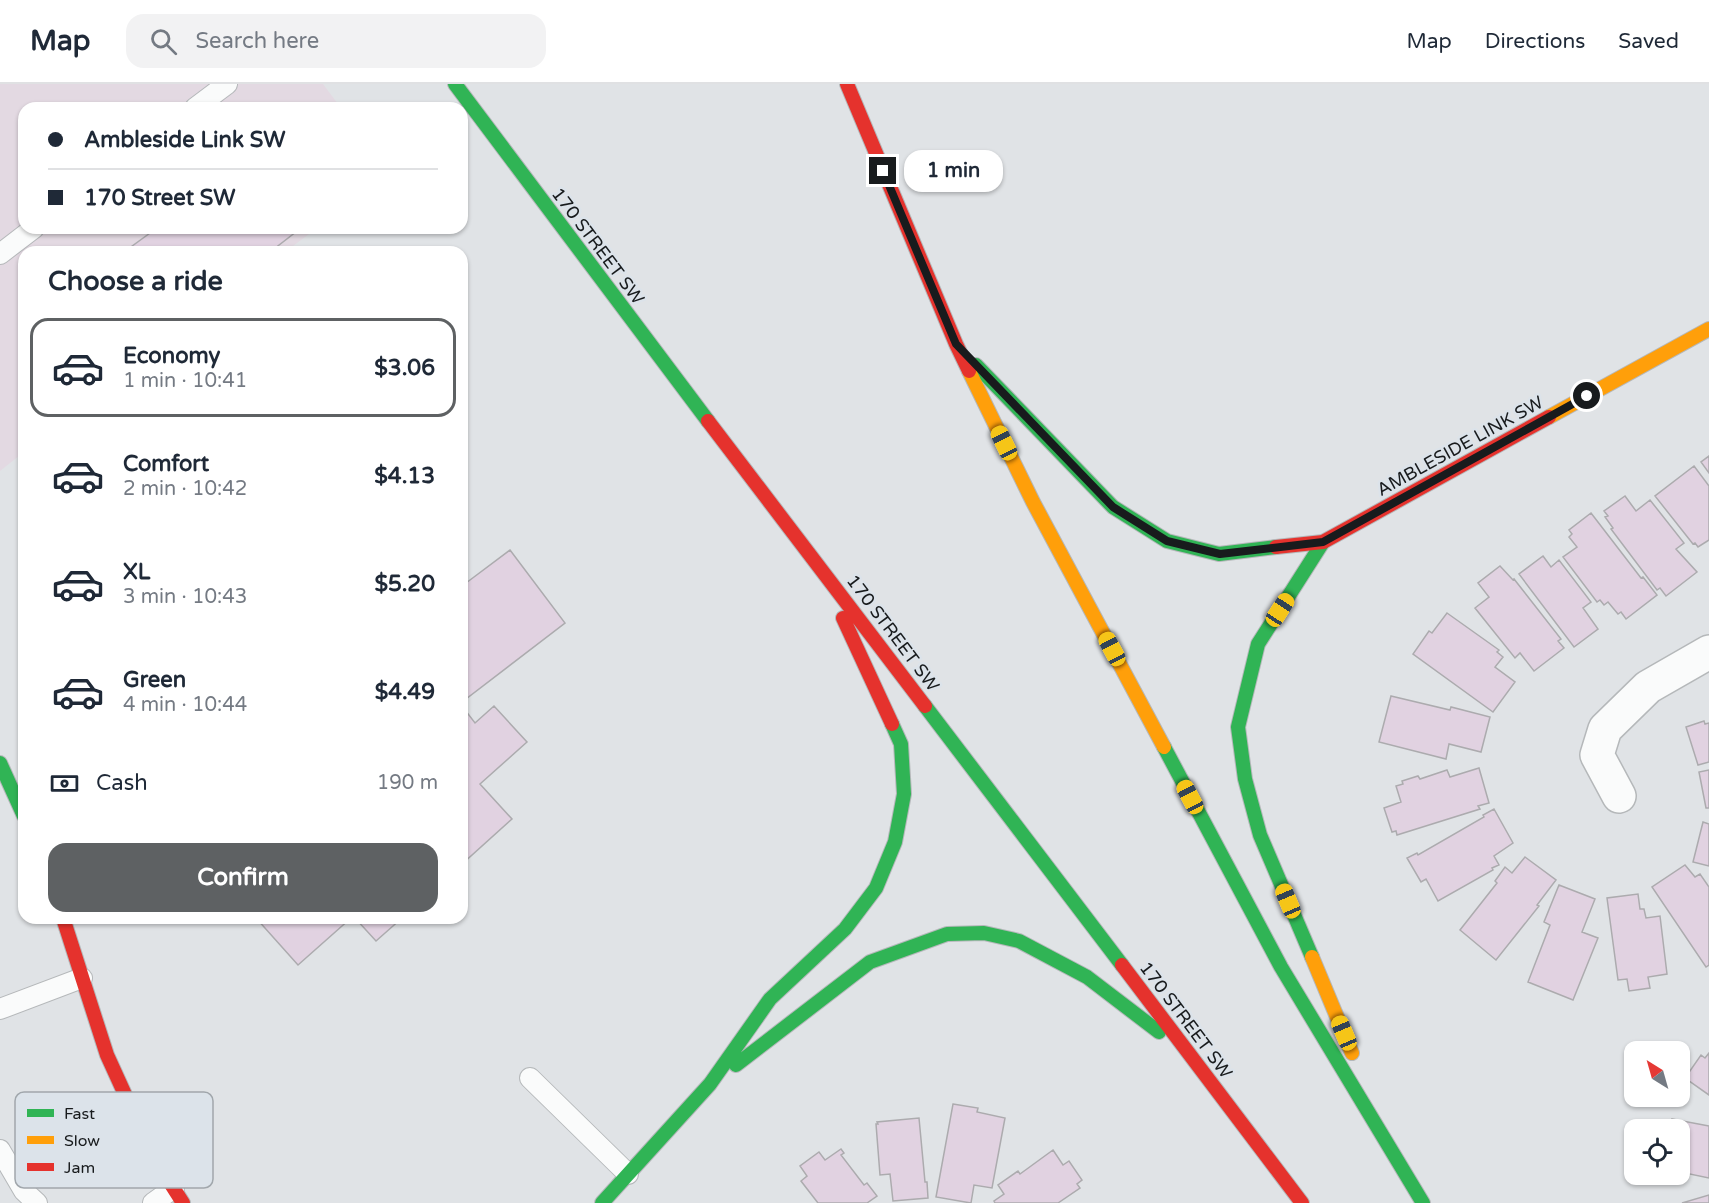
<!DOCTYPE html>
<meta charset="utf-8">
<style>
body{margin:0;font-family:"Varela Round",sans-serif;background:#f2f2f3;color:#1f2937;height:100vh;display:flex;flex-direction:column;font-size:22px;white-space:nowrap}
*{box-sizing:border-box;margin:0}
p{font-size:20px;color:#747a83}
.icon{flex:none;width:33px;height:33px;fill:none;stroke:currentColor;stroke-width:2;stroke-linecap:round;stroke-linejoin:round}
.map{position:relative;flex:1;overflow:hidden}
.panel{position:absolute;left:18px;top:162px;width:450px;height:678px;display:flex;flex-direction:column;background:#fff;border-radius:18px;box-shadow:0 2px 4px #0004}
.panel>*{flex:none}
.guide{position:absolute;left:18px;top:18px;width:450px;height:132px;border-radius:18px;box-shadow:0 2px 4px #0004;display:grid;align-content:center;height:132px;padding:0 30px;background:#fff}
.needle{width:39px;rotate:323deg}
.buttons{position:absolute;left:1624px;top:957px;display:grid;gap:12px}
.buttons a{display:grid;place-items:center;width:66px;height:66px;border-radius:12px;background:#fff;box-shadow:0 2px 4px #0004;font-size:30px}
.end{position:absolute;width:27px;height:27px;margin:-14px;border:8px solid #181b1d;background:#fff;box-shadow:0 0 0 3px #fff}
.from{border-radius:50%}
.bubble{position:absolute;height:42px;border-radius:18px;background:#fff;box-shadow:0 2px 4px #0004;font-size:20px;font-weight:700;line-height:42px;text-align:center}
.car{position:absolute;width:18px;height:36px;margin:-18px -9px;border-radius:8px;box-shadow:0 0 4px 2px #0007;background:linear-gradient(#f5c518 24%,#345 0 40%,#f5c518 0 76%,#345 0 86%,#f5c518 0)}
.guide b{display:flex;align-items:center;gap:21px;height:57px;font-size:22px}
.guide b+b{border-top:2px solid #e0e1e3}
.guide i{width:15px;height:15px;background:#1f2937}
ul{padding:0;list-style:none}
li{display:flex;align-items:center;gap:18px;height:99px;margin:0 12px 9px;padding:0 18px;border:3px solid transparent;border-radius:18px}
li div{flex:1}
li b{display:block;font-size:22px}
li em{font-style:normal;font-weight:700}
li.active{border-color:#5e6163}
li>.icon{width:54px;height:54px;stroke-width:1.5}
h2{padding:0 30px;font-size:27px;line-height:72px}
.pay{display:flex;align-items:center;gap:15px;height:66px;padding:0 30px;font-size:22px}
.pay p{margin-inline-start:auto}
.action{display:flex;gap:12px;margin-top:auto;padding:12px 30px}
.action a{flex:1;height:69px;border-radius:18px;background:#5e6163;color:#fff;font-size:24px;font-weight:700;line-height:69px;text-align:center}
header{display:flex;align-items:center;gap:36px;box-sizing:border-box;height:84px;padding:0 30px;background:#fff;border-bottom:2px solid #e0e1e3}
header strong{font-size:28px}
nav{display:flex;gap:33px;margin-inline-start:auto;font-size:21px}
.search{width:420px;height:54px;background:#f2f2f3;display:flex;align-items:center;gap:15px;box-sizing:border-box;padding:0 21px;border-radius:18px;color:#747a83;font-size:22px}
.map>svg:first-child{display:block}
.commercial{fill:#e3d9e2}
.building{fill:#e1d2e1;stroke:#acabae;stroke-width:1.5}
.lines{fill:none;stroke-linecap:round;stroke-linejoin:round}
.lane-casing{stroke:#b5b8ba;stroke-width:22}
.street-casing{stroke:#b5b8ba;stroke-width:36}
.fast-casing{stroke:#b5b8ba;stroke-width:16}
.slow-casing{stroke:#b5b8ba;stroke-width:16}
.jam-casing{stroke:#b5b8ba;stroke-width:16}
.lane{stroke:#fafbfb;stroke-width:20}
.street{stroke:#fafbfb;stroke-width:33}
.fast{stroke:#30b455;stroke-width:14}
.slow{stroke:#ff9f0a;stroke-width:14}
.jam{stroke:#e5322d;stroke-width:14}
.route{stroke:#181b1d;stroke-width:8}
.labels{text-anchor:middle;stroke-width:5;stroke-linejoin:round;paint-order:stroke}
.street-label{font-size:18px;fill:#181b1d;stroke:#dce3ea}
.key{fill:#dce3ea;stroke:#a1a7ac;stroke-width:1.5}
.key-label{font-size:16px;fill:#181b1d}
</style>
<header>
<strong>Map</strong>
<div class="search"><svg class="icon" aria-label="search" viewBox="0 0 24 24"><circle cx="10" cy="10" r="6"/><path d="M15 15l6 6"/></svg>Search here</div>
<nav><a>Map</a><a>Directions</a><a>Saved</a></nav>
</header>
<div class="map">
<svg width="1709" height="1119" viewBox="0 0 1709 1119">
<rect width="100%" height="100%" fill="#e0e3e6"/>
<!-- commercial -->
<path class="commercial" d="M0,0H323L341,24H24V144H317L285,168H24V368L0,387Z"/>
<!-- building -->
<path class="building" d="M157,144H301L270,168H124Z
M1709,372V389L1701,378Z
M1694,382L1709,402V456L1698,463L1695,459L1693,460L1655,412Z
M1625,412L1636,427L1650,416L1684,459L1676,465L1697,488L1666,512L1660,504L1657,506L1611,445L1613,444L1605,433L1608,432L1604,427Z
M1591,429L1641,494L1643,493L1657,511L1626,535L1621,528L1618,530L1608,518L1604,521L1600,516L1597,518L1563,473L1577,463L1569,453L1572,450L1569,446Z
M510,466L565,539L462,618V502Z
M1543,472L1551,483L1559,476L1591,518L1583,524L1598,545L1574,563L1519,490Z
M1500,482L1513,496L1514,495L1561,555L1558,557L1564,564L1534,587L1520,569L1515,574L1475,524L1489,513L1478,499Z
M1447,529L1499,566L1497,568L1503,573L1495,583L1515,598L1493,628L1413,570L1429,547L1432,549Z
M1391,612L1450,626L1451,623L1490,633L1481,668L1449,660L1446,675L1379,658Z
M462,622L475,639L494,622L527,658L480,700L512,735L462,780Z
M1704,637L1705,640L1709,639V678L1698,681L1686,643Z
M1479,684L1489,719L1478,722L1480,725L1397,751L1396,747L1392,748L1384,724L1401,718L1396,702L1403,700L1402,697L1418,692L1420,695L1447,686L1450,693Z
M1709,686V724H1706L1699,688Z
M1494,725L1513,759L1494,772L1499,781L1492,784L1493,786L1438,817L1426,795L1421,798L1407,774L1417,769L1418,771L1484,733L1483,731Z
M1703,738L1709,740V782L1693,778Z
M1525,773L1556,796L1537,821L1539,822L1496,876L1460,846L1497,799L1495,797L1505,783L1512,789Z
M1685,781L1695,793L1700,790L1709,803V881L1706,883L1652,803Z
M1559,801L1595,815L1582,848L1598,854L1573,916L1528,898L1550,841L1544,838Z
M1638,810L1640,825H1644L1646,834L1660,832L1667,890L1648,893L1650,904L1629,907L1627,895L1618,896L1607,814Z
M256,834H351L298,881Z
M355,834H402L376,857Z
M1709,969V1011L1685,994L1701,971L1705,974Z
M953,1020L978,1024L977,1028L1005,1034L992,1104L974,1101L971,1119L936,1113Z
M919,1034L925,1098H927L928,1114L893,1117L890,1090L880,1091L876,1040H878L877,1038Z
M1672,1035L1709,1042V1094L1680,1088V1046H1670Z
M841,1065L844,1069L841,1071L864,1101L867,1099L877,1112L867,1119H818L801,1097L807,1092L800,1082L819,1068L825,1076Z
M1053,1066L1063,1081L1069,1077L1082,1096L1077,1100L1080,1104L1058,1119H995L994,1117L1004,1110L998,1101L1018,1087L1020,1090Z
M1709,1111V1119H1682Z"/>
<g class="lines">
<defs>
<path id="lane" d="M195,24L227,0
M0,170L34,144
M0,925L82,894
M530,994L628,1090
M0,1066L24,1107L37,1119
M153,1119L174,1104"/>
<path id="street" d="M1619,712L1597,671L1605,645L1648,603L1709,568"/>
<path id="fast" d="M455,0L708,337
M976,281L1113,423L1167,457L1219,470L1276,463
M925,622L1122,881
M1164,663L1281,883L1423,1119
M0,679L24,732
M1312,873L1260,751L1245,695L1238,643L1258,560L1323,458
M736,981L870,878L947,850L984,849L1019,857L1087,893L1159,948
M602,1119L710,1000L770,915L845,845L876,804L895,758L904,710L901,660L892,640"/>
<path id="slow" d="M969,287L1033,418L1164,663
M1549,333L1709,245
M1312,873L1352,969"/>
<path id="jam" d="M847,0L956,260L969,287
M708,337L925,622
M1276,463L1323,458L1549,333
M843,534L892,640
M63,834L107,971L153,1072L183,1119
M1122,881L1302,1119"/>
</defs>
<!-- lane casing -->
<use href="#lane" class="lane-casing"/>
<!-- street casing -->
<use href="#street" class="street-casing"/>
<!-- fast casing -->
<use href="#fast" class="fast-casing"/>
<!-- slow casing -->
<use href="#slow" class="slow-casing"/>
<!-- jam casing -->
<use href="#jam" class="jam-casing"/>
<!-- lane -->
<use href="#lane" class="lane"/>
<!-- street -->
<use href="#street" class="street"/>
<!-- fast -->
<use href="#fast" class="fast"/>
<!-- slow -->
<use href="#slow" class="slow"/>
<!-- jam -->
<use href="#jam" class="jam"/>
</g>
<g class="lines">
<!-- route -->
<path class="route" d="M883,87L956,260L1113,423L1167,457L1220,470L1323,458L1587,312"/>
</g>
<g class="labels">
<!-- street labels -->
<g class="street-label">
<text transform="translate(598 162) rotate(53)" y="6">170 STREET SW</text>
<text transform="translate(1460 362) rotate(-29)" y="6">AMBLESIDE LINK SW</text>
<text transform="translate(893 549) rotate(53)" y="6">170 STREET SW</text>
<text transform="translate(1186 936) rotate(53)" y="6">170 STREET SW</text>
</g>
</g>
<!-- legend -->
<rect x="15" y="1008" width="198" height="96" rx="9" class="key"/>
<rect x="27" y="1025" width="27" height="8" fill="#30b455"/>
<rect x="27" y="1052" width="27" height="8" fill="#ff9f0a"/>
<rect x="27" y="1079" width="27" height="8" fill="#e5322d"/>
<g class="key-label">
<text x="64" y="1035">Fast</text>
<text x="64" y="1062">Slow</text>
<text x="64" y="1089">Jam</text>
</g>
</svg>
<div class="buttons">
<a><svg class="needle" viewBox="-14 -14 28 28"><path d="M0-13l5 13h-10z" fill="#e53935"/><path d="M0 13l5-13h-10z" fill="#747a83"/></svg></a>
<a><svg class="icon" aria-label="locate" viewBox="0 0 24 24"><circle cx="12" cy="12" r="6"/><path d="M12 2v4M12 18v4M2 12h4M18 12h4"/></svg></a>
</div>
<i class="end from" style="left:1587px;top:312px"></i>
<i class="end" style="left:883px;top:87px"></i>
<div class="bubble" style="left:904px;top:66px;width:99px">1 min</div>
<i class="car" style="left:1004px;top:359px;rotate:334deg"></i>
<i class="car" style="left:1280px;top:526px;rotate:33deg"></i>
<i class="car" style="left:1112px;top:565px;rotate:332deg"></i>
<i class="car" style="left:1190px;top:713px;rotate:332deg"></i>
<i class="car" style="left:1288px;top:817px;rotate:337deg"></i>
<i class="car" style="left:1344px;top:949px;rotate:337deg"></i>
<div class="guide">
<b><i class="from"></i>Ambleside Link SW</b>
<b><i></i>170 Street SW</b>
</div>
<section class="panel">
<h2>Choose a ride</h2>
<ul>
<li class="active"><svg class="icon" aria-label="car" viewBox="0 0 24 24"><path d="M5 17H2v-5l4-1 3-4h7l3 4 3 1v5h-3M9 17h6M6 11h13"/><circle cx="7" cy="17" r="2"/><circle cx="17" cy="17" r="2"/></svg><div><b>Economy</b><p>1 min · 10:41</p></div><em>$3.06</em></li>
<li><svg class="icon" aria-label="car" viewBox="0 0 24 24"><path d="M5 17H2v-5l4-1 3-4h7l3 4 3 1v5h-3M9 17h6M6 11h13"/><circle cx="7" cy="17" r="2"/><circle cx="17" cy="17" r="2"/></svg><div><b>Comfort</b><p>2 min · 10:42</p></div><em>$4.13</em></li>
<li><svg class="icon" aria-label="car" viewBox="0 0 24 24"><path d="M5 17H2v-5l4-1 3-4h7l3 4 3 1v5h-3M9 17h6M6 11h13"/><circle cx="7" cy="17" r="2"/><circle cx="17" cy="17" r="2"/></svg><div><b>XL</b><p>3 min · 10:43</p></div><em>$5.20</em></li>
<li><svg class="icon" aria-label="car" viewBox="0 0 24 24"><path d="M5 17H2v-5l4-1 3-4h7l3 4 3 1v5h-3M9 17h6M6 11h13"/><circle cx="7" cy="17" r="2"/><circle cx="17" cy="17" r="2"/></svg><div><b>Green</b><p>4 min · 10:44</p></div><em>$4.49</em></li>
</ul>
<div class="pay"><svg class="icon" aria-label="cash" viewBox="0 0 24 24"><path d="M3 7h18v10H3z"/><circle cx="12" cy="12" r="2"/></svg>Cash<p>190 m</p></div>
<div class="action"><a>Confirm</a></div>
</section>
</div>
